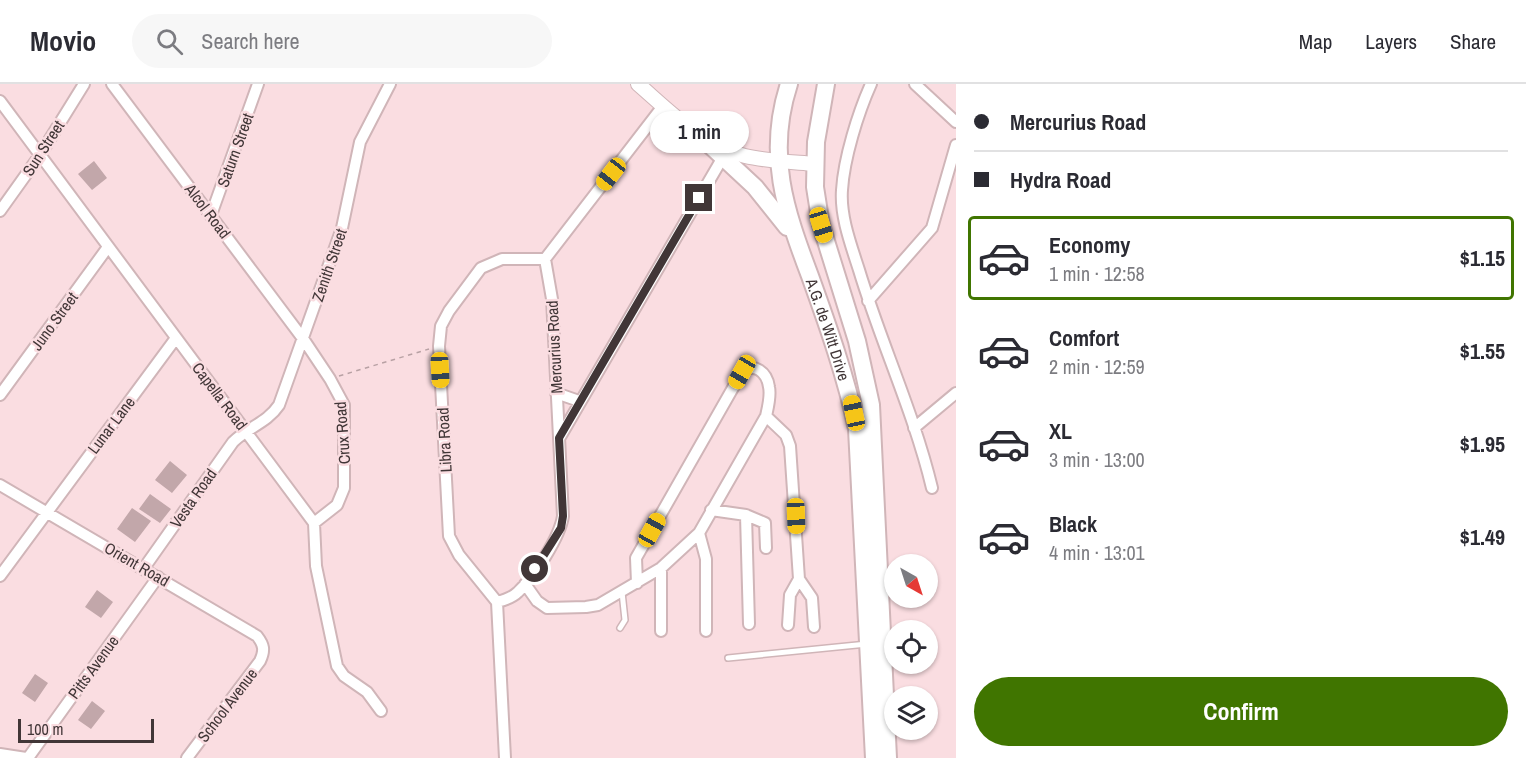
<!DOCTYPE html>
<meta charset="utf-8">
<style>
body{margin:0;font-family:"Archivo Narrow",sans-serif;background:#f7f7f7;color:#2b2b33;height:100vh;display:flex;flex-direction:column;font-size:22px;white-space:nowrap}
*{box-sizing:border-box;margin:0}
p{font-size:20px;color:#7c7c81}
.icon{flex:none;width:33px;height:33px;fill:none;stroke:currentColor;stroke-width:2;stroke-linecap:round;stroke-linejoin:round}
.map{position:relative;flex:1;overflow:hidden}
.side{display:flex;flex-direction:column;background:#fff;width:570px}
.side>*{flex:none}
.guide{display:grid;align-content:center;height:132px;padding:0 18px;background:#fff}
.needle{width:39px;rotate:141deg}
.controls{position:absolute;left:884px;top:470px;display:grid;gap:12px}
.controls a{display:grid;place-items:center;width:54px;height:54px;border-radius:50%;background:#fff;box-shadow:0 2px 4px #0004;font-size:30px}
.scale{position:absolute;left:18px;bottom:15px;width:136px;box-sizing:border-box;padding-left:6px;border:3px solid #413637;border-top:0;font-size:16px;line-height:21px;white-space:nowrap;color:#413637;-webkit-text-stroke:4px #fadde1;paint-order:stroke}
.end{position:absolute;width:27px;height:27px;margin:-14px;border:8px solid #413637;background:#fff;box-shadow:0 0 0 3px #fff}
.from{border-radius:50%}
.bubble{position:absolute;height:42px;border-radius:21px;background:#fff;box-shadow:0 2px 4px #0004;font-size:20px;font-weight:800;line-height:42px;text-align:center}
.car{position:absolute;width:18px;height:36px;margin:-18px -9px;border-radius:8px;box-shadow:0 0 4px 2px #0007;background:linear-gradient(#f5c518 24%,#345 0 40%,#f5c518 0 76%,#345 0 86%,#f5c518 0)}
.guide b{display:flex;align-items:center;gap:21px;height:57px;font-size:22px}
.guide b+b{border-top:2px solid #e1e1e2}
.guide i{width:15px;height:15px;background:#2b2b33}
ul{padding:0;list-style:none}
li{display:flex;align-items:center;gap:18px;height:84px;margin:0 12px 9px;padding:0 6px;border:3px solid transparent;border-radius:6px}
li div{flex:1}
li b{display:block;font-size:22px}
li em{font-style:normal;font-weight:800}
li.current{border-color:#407500}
li>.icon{width:54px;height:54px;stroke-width:1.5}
.button{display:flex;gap:12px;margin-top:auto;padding:12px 18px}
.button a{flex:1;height:69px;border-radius:36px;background:#407500;color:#fff;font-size:24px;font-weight:800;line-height:69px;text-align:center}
header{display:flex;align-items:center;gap:36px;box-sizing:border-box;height:84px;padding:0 30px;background:#fff;border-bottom:2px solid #e1e1e2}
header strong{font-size:28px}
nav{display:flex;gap:33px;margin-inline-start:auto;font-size:21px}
.search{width:420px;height:54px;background:#f7f7f7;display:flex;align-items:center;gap:15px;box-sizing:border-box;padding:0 21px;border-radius:33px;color:#7c7c81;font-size:22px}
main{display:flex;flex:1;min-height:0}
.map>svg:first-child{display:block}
.building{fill:#c2a7aa}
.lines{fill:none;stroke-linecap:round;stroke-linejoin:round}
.service-casing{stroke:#d0b5b8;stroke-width:8}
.minor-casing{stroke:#d0b5b8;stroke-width:14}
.tertiary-casing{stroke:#d0b5b8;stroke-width:16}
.primary-casing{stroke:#d0b5b8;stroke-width:20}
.path{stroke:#b8a1a4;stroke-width:1.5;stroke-dasharray:4.5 4.5;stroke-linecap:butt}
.service{stroke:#fff;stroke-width:5}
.minor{stroke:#fff;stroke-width:10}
.tertiary{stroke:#fff;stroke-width:14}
.primary{stroke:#fff;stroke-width:16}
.route{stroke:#413637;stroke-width:8}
.labels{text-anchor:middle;stroke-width:5;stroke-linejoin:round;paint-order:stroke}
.street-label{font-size:16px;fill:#413637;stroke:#fadde1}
</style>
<header>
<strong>Movio</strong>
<div class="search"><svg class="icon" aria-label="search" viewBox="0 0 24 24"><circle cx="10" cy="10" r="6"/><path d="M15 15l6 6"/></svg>Search here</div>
<nav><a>Map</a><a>Layers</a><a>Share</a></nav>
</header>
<main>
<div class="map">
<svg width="956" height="674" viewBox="0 0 956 674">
<rect width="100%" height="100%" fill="#fadde1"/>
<!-- building -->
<path class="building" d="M94,77L107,94L92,106L78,90Z
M170,377L187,391L172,409L155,396Z
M150,410L171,425L160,439L139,425Z
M132,424L151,437L135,458L117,445Z
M97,506L113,518L101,534L85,523Z
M35,590L48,599L35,618L22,609Z
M92,617L105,627L91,645L78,636Z"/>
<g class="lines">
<defs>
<path id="service" d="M620,544L625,536L622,508
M728,574L867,560"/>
<path id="minor" d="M112,0L304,256L330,295L344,321V404L337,421L314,439
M871,0C858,29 844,74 842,106C840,132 851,161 859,186C881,259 914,329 932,404
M915,0L956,38
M0,17L314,439L316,482L337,582L344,592L367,608L381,627
M0,127L40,71L84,0
M211,131L258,0
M545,175L663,22
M868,217L932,144L956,61
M556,309L579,317
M0,311L108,163
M914,344L956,309
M560,353L723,73
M0,401L257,552C264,561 265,566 260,577L187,674
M711,426L746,431L749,540
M746,431L765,439L766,464
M699,449L706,475V547
M144,484L233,358C248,343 267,339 279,321L342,144L360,58L390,0
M0,492L176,254
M637,499L636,474L742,288C754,278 767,288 769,303C771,312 768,323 766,332
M525,500L537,517L547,524L586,523L598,521L661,484L699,449L766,332L786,351L790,362L799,495L812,514L814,543
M497,518L459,471L449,452L439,262L441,242L449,227L481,184L502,175H545
M497,518C505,516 513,513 518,508C534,493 560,453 563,432L552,215L545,175
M497,518L505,674
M788,541L790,511L799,495
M661,547V484
M0,670L26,674
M28,674L158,493"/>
<path id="tertiary" d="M638,0C669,27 703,62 745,72C766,77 791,78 814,80"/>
<g id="primary">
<path id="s1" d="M789,0C766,70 785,126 810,192C828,242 846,293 857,345L874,674"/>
<path d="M826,0L816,58L815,103L821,141L857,257L871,321L888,674"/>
<path d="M698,50L755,103L787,143"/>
</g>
</defs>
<!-- service casing -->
<use href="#service" class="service-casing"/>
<!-- minor casing -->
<use href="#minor" class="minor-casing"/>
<!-- tertiary casing -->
<use href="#tertiary" class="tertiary-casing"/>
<!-- primary casing -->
<use href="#primary" class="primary-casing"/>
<!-- path -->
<path class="path" d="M339,292L429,265"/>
<!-- service -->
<use href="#service" class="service"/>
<!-- minor -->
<use href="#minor" class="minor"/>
<!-- tertiary -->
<use href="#tertiary" class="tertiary"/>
<!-- primary -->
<use href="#primary" class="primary"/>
</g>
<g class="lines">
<!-- route -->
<path class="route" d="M535,485L561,444L563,432L559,354L699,114"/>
</g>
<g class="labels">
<!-- street labels -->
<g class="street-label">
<text transform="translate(43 64) rotate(-57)" y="6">Sun Street</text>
<text transform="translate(235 66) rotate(-70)" y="6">Saturn Street</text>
<text transform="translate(208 127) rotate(53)" y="6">Alcol Road</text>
<text transform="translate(329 181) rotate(-71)" y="6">Zenith Street</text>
<text transform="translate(54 237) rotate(-54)" y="6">Juno Street</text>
<text dy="6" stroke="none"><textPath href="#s1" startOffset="254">A.G. de Witt Drive</textPath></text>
<text transform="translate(554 263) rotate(-93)" y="6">Mercurius Road</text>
<text transform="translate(220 312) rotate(53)" y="6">Capella Road</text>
<text transform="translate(111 341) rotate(-53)" y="6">Lunar Lane</text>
<text transform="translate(342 349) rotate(-94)" y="6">Crux Road</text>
<text transform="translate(444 356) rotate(-93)" y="6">Libra Road</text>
<text transform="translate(193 414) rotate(-55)" y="6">Vesta Road</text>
<text transform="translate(137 480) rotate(30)" y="6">Orient Road</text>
<text transform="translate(93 583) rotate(-54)" y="6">Pitts Avenue</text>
<text transform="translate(227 621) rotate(-53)" y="6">School Avenue</text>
</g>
</g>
</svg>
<div class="controls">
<a><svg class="needle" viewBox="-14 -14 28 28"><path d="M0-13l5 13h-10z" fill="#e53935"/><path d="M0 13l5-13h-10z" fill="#7c7c81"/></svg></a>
<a><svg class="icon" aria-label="locate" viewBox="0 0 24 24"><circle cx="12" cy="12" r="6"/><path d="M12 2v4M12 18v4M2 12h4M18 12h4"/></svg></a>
<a><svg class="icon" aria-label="layers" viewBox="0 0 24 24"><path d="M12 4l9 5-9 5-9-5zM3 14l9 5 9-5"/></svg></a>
</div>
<div class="scale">100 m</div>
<i class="end from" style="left:535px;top:485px"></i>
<i class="end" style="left:699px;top:114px"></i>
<div class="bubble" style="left:650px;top:27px;width:99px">1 min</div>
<i class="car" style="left:611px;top:90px;rotate:218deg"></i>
<i class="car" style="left:821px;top:141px;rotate:163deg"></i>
<i class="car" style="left:440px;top:286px;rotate:177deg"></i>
<i class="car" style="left:742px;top:288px;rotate:210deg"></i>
<i class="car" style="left:854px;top:329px;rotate:348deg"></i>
<i class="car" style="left:796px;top:432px;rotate:178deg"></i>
<i class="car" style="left:652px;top:446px;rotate:29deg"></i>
</div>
<section class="side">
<div class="guide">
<b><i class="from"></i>Mercurius Road</b>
<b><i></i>Hydra Road</b>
</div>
<ul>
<li class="current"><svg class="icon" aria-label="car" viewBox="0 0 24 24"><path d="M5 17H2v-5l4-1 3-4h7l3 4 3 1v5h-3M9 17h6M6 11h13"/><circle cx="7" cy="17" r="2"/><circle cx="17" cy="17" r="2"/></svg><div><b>Economy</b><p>1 min · 12:58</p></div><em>$1.15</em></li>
<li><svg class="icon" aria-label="car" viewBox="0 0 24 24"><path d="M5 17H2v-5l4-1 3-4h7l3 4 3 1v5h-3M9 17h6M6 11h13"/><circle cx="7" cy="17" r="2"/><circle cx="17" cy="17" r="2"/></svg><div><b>Comfort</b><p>2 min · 12:59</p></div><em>$1.55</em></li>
<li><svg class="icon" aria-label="car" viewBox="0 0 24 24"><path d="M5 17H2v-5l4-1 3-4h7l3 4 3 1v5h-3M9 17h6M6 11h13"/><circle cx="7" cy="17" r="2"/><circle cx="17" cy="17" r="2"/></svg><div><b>XL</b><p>3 min · 13:00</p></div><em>$1.95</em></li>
<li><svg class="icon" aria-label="car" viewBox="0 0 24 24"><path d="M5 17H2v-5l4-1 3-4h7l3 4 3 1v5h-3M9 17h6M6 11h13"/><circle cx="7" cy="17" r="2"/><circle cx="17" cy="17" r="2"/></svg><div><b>Black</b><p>4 min · 13:01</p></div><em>$1.49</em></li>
</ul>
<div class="button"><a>Confirm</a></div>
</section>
</main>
